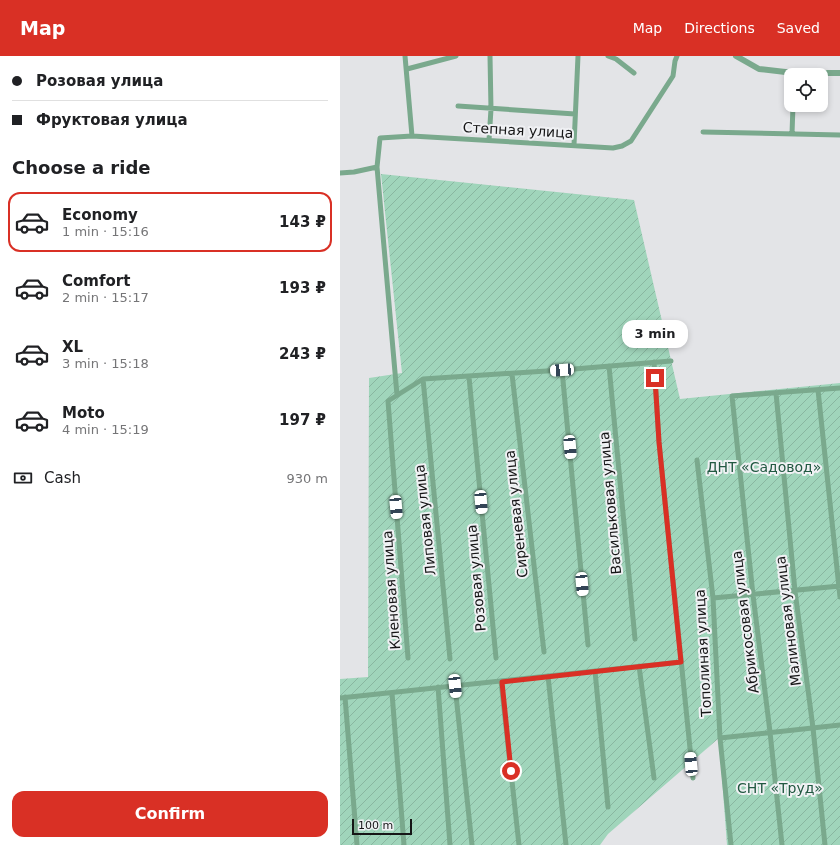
<!DOCTYPE html>
<meta charset="utf-8">
<style>
body{margin:0;font-family:"DejaVu Sans",sans-serif;background:#f6f6f6;color:#202124;height:100vh;display:flex;flex-direction:column;font-size:15px;white-space:nowrap}
*{box-sizing:border-box;margin:0}
p{font-size:13px;color:#757577}
.icon{flex:none;width:22px;height:22px;fill:none;stroke:currentColor;stroke-width:2;stroke-linecap:round;stroke-linejoin:round}
.map{position:relative;flex:1;overflow:hidden}
.side{display:flex;flex-direction:column;background:#fff;width:340px}
.side>*{flex:none}
.top-card{display:grid;align-content:center;height:88px;padding:0 12px;background:#fff}
.fabs{position:absolute;left:444px;top:12px;display:grid;gap:8px}
.fabs a{display:grid;place-items:center;width:44px;height:44px;border-radius:8px;background:#fff;box-shadow:0 2px 6px #0003;font-size:20px}
.scale{position:absolute;left:12px;bottom:10px;width:60px;box-sizing:border-box;padding-left:4px;border:2px solid #161617;border-top:0;font-size:11px;line-height:14px;white-space:nowrap;color:#161617;-webkit-text-stroke:3px #f0f1f4;paint-order:stroke}
.end{position:absolute;width:18px;height:18px;margin:-9px;border:5px solid #d93025;background:#fff;box-shadow:0 0 0 2px #fff}
.from{border-radius:50%}
.bubble{position:absolute;height:28px;border-radius:12px;background:#fff;box-shadow:0 2px 6px #0003;font-size:13px;font-weight:700;line-height:28px;text-align:center}
.car{position:absolute;width:12px;height:24px;margin:-12px -6px;border-radius:5px;box-shadow:0 0 3px 1px #0007;background:linear-gradient(#fff 24%,#345 0 40%,#fff 0 76%,#345 0 86%,#fff 0)}
.top-card b{display:flex;align-items:center;gap:14px;height:38px;font-size:15px}
.top-card b+b{border-top:1px solid #e0e0e0}
.top-card i{width:10px;height:10px;background:#202124}
ul{padding:0;list-style:none}
li{display:flex;align-items:center;gap:12px;height:60px;margin:0 8px 6px;padding:0 4px;border:2px solid transparent;border-radius:12px}
li div{flex:1}
li b{display:block;font-size:15px}
li em{font-style:normal;font-weight:700}
li.active{border-color:#d93025}
li>.icon{width:36px;height:36px;stroke-width:1.5}
h2{padding:0 12px;font-size:18px;line-height:48px}
.pay{display:flex;align-items:center;gap:10px;height:44px;padding:0 12px;font-size:15px}
.pay p{margin-inline-start:auto}
.button{display:flex;gap:8px;margin-top:auto;padding:8px 12px}
.button a{flex:1;height:46px;border-radius:12px;background:#d93025;color:#fff;font-size:16px;font-weight:700;line-height:46px;text-align:center}
header{display:flex;align-items:center;gap:24px;box-sizing:border-box;height:56px;padding:0 20px;background:#d93025;color:#fff}
header strong{font-size:19px}
nav{display:flex;gap:22px;margin-inline-start:auto;font-size:14px}
main{display:flex;flex:1;min-height:0}
.map>svg:first-child{display:block}
.garden{fill:url(#garden-furrows)}
.lines{fill:none;stroke-linecap:round;stroke-linejoin:round}
.minor{stroke:#7aa98d;stroke-width:5}
.tertiary{stroke:#7aa98d;stroke-width:6}
.route{stroke:#d93025;stroke-width:5}
.labels{text-anchor:middle;stroke-width:4;stroke-linejoin:round;paint-order:stroke}
.street-label{font-size:14px;fill:#161617;stroke:#f0f1f4}
.park-label{font-size:14px;fill:#225942;stroke:#f0f1f4}
</style>
<header>
<strong>Map</strong>
<nav><a>Map</a><a>Directions</a><a>Saved</a></nav>
</header>
<main>
<section class="side">
<div class="top-card">
<b><i class="from"></i>Розовая улица</b>
<b><i></i>Фруктовая улица</b>
</div>
<h2>Choose a ride</h2>
<ul>
<li class="active"><svg class="icon" aria-label="car" viewBox="0 0 24 24"><path d="M5 17H2v-5l4-1 3-4h7l3 4 3 1v5h-3M9 17h6M6 11h13"/><circle cx="7" cy="17" r="2"/><circle cx="17" cy="17" r="2"/></svg><div><b>Economy</b><p>1 min · 15:16</p></div><em>143 ₽</em></li>
<li><svg class="icon" aria-label="car" viewBox="0 0 24 24"><path d="M5 17H2v-5l4-1 3-4h7l3 4 3 1v5h-3M9 17h6M6 11h13"/><circle cx="7" cy="17" r="2"/><circle cx="17" cy="17" r="2"/></svg><div><b>Comfort</b><p>2 min · 15:17</p></div><em>193 ₽</em></li>
<li><svg class="icon" aria-label="car" viewBox="0 0 24 24"><path d="M5 17H2v-5l4-1 3-4h7l3 4 3 1v5h-3M9 17h6M6 11h13"/><circle cx="7" cy="17" r="2"/><circle cx="17" cy="17" r="2"/></svg><div><b>XL</b><p>3 min · 15:18</p></div><em>243 ₽</em></li>
<li><svg class="icon" aria-label="car" viewBox="0 0 24 24"><path d="M5 17H2v-5l4-1 3-4h7l3 4 3 1v5h-3M9 17h6M6 11h13"/><circle cx="7" cy="17" r="2"/><circle cx="17" cy="17" r="2"/></svg><div><b>Moto</b><p>4 min · 15:19</p></div><em>197 ₽</em></li>
</ul>
<div class="pay"><svg class="icon" aria-label="cash" viewBox="0 0 24 24"><path d="M3 7h18v10H3z"/><circle cx="12" cy="12" r="2"/></svg>Cash<p>930 m</p></div>
<div class="button"><a>Confirm</a></div>
</section>
<div class="map">
<svg width="500" height="789" viewBox="0 0 500 789">
<defs>
<pattern id="garden-furrows" width="10" height="10" patternUnits="userSpaceOnUse"><rect width="10" height="10" fill="#a0d5bb"/><path d="M-1 1l2-2M0 10L10 0M9 11l2-2" fill="none" stroke="#89b6a0"/></pattern>
</defs>
<rect width="100%" height="100%" fill="#e3e4e7"/>
<!-- garden -->
<path class="garden" d="M41,118L294,144L340,343L500,327V789H387L379,682L268,778L260,789H0V623L28,621L29,322L62,317Z"/>
<g class="lines">
<!-- minor -->
<path class="minor" d="M65,0L72,80
M268,0L276,3L294,17
M67,13L116,0
M118,50L235,58
M363,76L500,79
M452,78L453,49
M149,84L151,53L150,0
M234,89L238,0
M0,117L14,116L37,111
M314,306L319,386L353,722
M269,310L295,583
M222,314L248,589
M172,318L204,596
M129,321L156,602
M83,323L110,603
M478,334L500,541
M436,337L455,535L473,672L485,789
M57,339L37,111L40,82L72,80L273,92L282,90L291,85L333,20L335,5L337,0
M357,404L373,542L380,682L391,789
M373,542L500,530
M68,602L48,345L83,323L222,314L331,305
M299,610L314,722
M255,615L268,751
M208,620L226,789
M161,625L179,789
M115,630L132,789
M98,631L110,789
M52,637L64,789
M5,641L17,789
M0,642L341,606
M380,682L500,669
M442,789L430,676L413,539L392,340L500,332"/>
<!-- tertiary -->
<path class="tertiary" d="M396,0L419,13L454,17H500"/>
</g>
<g class="lines">
<!-- route -->
<path class="route" d="M171,715L162,626L341,606L319,386L315,322"/>
</g>
<g class="labels">
<!-- street labels -->
<g class="street-label">
<text transform="translate(178 74) rotate(3)" y="5">Степная улица</text>
<text transform="translate(270 447) rotate(-95)" y="5">Васильковая улица</text>
<text transform="translate(176 458) rotate(-96)" y="5">Сиреневая улица</text>
<text transform="translate(85 464) rotate(-96)" y="5">Липовая улица</text>
<text transform="translate(136 522) rotate(-95)" y="5">Розовая улица</text>
<text transform="translate(51 534) rotate(-94)" y="5">Кленовая улица</text>
<text transform="translate(448 565) rotate(-97)" y="5">Малиновая улица</text>
<text transform="translate(405 566) rotate(-97)" y="5">Абрикосовая улица</text>
<text transform="translate(363 597) rotate(-93)" y="5">Тополиная улица</text>
</g>
<!-- park labels -->
<g class="park-label">
<text x="424" y="416">ДНТ «Садовод»</text>
<text x="440" y="737">СНТ «Труд»</text>
</g>
</g>
</svg>
<div class="fabs">
<a><svg class="icon" aria-label="locate" viewBox="0 0 24 24"><circle cx="12" cy="12" r="6"/><path d="M12 2v4M12 18v4M2 12h4M18 12h4"/></svg></a>
</div>
<div class="scale">100 m</div>
<i class="end from" style="left:171px;top:715px"></i>
<i class="end" style="left:315px;top:322px"></i>
<div class="bubble" style="left:282px;top:264px;width:66px">3 min</div>
<i class="car" style="left:222px;top:314px;rotate:266deg"></i>
<i class="car" style="left:230px;top:391px;rotate:175deg"></i>
<i class="car" style="left:141px;top:446px;rotate:175deg"></i>
<i class="car" style="left:56px;top:451px;rotate:175deg"></i>
<i class="car" style="left:242px;top:528px;rotate:175deg"></i>
<i class="car" style="left:115px;top:630px;rotate:174deg"></i>
<i class="car" style="left:351px;top:708px;rotate:355deg"></i>
</div>
</main>
